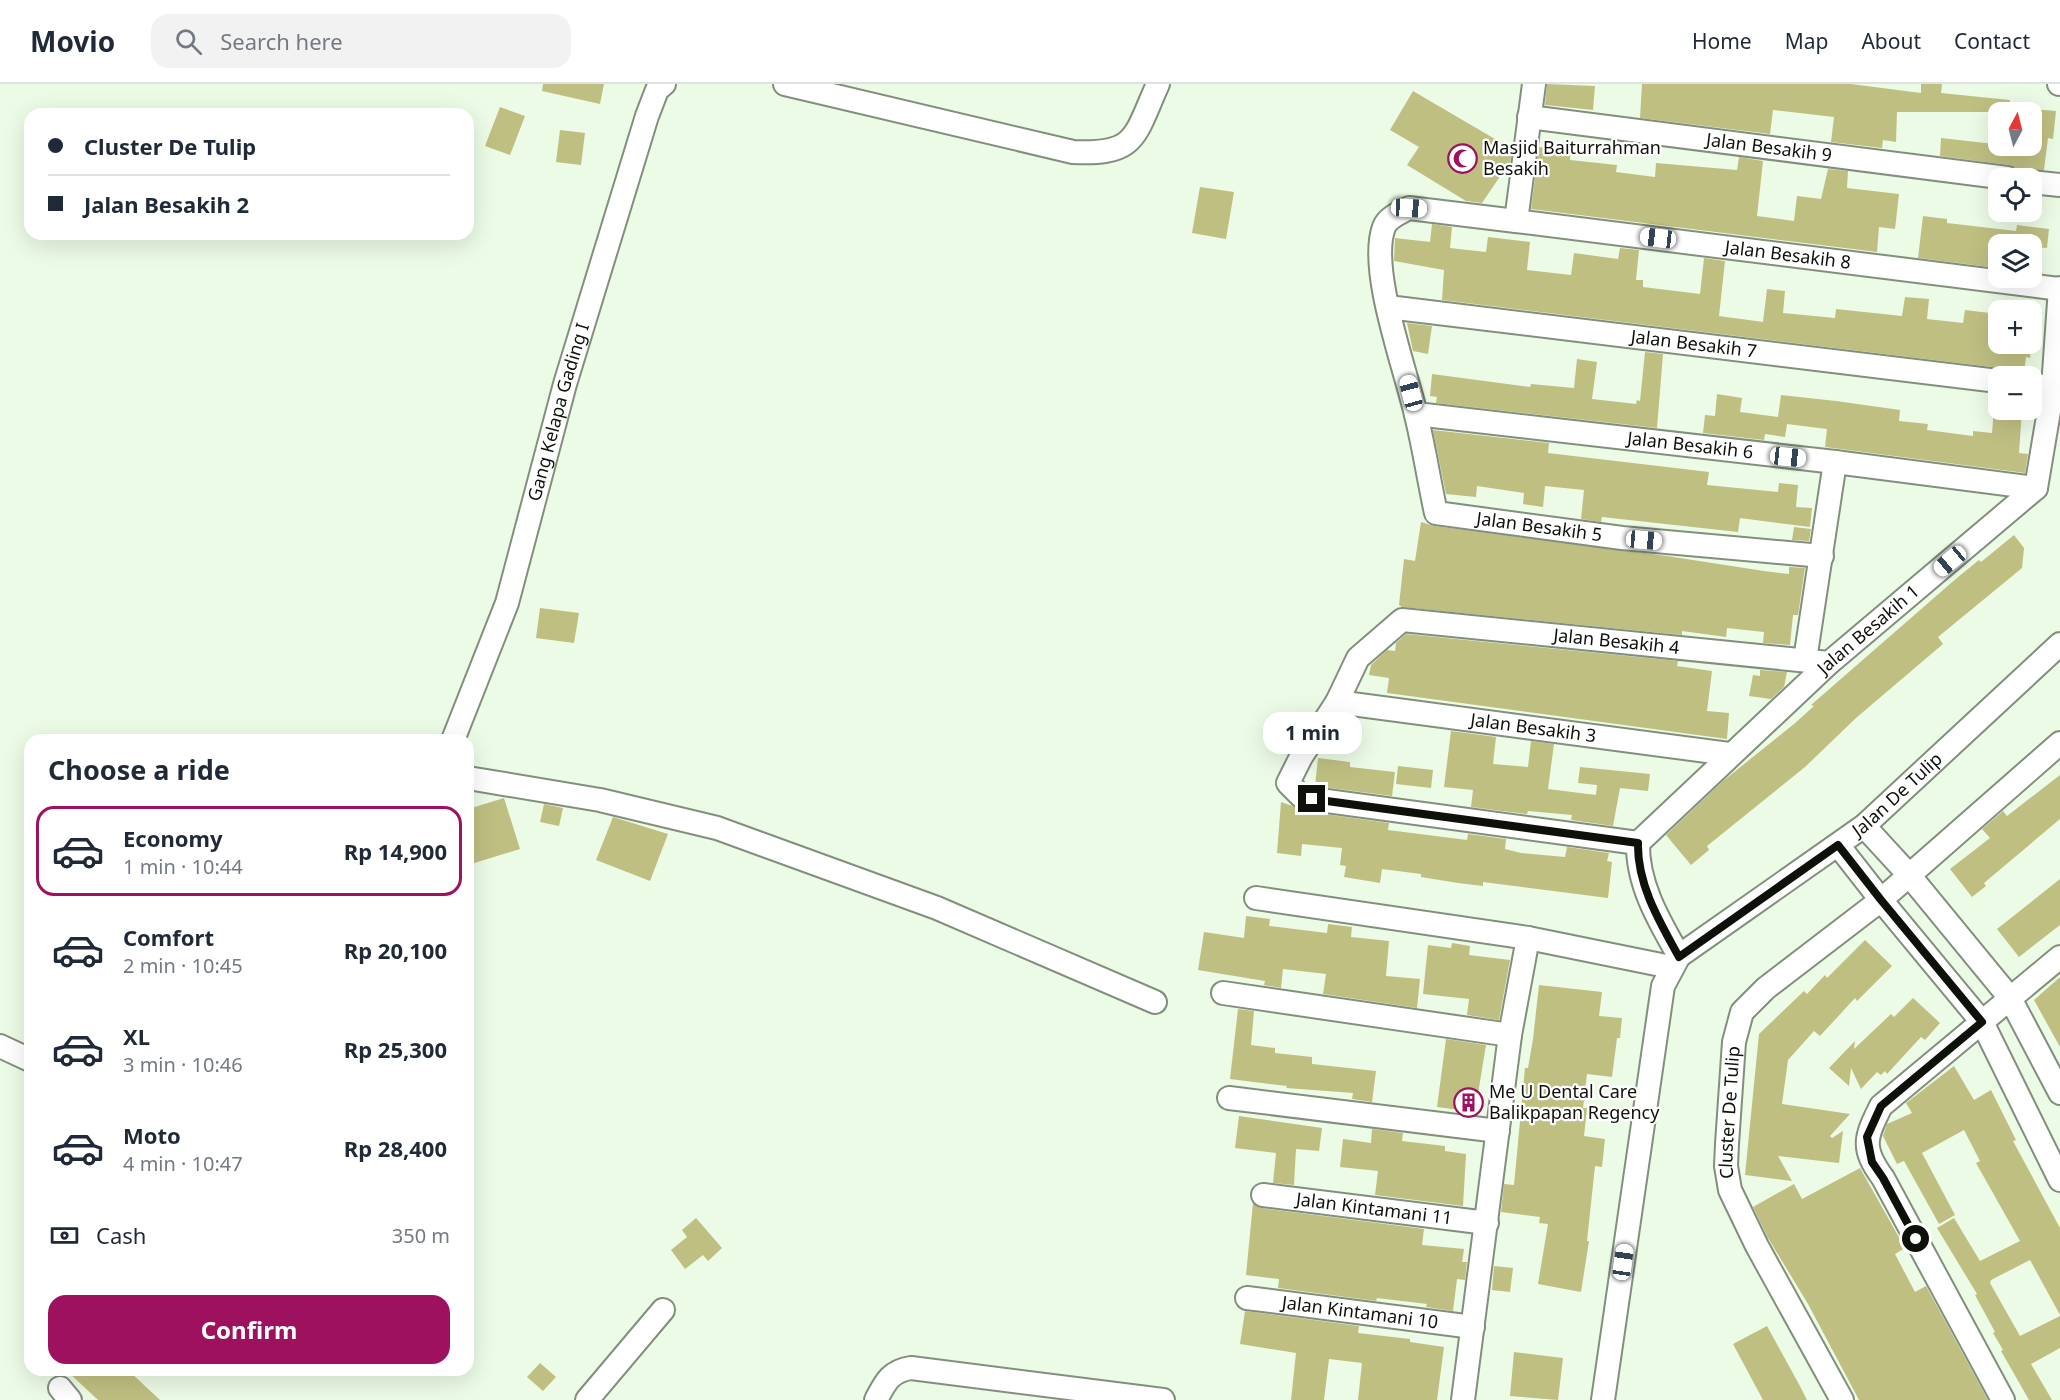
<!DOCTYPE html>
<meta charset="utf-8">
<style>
body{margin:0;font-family:"Noto Sans",sans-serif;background:#f2f2f3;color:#1f2937;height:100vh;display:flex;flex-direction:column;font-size:22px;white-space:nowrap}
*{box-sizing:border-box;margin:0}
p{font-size:20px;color:#747a83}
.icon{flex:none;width:33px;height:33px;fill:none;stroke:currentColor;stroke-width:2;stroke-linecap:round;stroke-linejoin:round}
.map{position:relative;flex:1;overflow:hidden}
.panel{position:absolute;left:24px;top:650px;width:450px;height:642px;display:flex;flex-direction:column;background:#fff;border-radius:18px;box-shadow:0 6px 24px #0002}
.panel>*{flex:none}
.guide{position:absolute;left:24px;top:24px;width:450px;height:132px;border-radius:18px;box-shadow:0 6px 24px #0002;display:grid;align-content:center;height:132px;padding:0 24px;background:#fff}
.needle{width:39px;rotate:7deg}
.tools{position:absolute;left:1988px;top:18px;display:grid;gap:12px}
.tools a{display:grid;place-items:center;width:54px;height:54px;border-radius:12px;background:#fff;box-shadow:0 6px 24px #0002;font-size:30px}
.end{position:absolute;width:27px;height:27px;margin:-14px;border:8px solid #0d110a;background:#fff;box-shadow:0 0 0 3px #fff}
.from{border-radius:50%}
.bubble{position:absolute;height:42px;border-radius:18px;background:#fff;box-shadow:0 6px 24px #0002;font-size:20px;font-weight:700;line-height:42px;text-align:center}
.car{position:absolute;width:18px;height:36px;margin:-18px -9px;border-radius:8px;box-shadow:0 0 4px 2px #0007;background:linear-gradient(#fff 24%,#345 0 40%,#fff 0 76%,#345 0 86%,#fff 0)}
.guide b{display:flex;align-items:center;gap:21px;height:57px;font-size:22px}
.guide b+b{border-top:2px solid #e0e1e3}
.guide i{width:15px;height:15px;background:#1f2937}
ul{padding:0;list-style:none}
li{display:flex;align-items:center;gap:18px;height:90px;margin:0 12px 9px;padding:0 12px;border:3px solid transparent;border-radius:18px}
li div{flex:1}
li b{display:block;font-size:22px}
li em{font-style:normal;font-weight:700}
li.current{border-color:#9d115f}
li>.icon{width:54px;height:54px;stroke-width:1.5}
h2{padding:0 24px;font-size:27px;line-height:72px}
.pay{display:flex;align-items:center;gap:15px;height:66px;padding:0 24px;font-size:22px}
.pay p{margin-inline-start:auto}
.primary-button{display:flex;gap:12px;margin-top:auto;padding:12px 24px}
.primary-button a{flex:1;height:69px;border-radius:18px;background:#9d115f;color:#fff;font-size:24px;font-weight:700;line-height:69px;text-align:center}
header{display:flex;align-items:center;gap:36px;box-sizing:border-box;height:84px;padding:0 30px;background:#fff;border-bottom:2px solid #e0e1e3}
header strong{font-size:28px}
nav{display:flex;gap:33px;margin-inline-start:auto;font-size:21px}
.search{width:420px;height:54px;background:#f2f2f3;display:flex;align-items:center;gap:15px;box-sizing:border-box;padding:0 21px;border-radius:18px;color:#747a83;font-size:22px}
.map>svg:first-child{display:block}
.building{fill:#c0bf82}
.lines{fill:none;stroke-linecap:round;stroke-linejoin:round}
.minor-casing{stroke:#828f7c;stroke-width:26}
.minor{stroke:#fff;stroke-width:22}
.route{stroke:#0d110a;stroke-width:8}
.labels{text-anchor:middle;stroke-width:4.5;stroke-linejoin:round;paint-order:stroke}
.poi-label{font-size:18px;fill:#0d110a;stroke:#fff;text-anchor:start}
.street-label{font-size:18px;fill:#0d110a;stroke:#fff}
</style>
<header>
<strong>Movio</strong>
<div class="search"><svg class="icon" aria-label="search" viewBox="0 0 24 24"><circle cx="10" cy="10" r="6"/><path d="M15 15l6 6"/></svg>Search here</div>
<nav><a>Home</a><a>Map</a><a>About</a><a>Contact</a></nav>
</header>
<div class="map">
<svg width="2060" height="1316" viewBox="0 0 2060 1316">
<rect width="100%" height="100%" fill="#ecfbe5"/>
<!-- building -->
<path class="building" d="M543,0H604L600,20L542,7Z
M1547,0L1595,2L1593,26L1545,21Z
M1642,0H1851L1921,9V0H1942L1941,9L2010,16L2009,28H1897L1896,58L1883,56L1882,64L1831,58L1834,33L1773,26L1770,50L1640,34Z
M1413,7L1512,65L1509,88H1503L1482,119L1466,117L1407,81L1419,63L1390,46Z
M500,23L525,32L510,71L485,62Z
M2033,25L2056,27L2053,55L2048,54L2044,86H2026L2020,91L2016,84L2009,81L1940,72L1941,54L2029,64Z
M560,46L585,49L581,81L556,78Z
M1551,60L1571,63L1570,76L1617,81L1616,88L1655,93L1656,79L1737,86L1739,73L1763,77L1757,132L1794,137L1797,112L1821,115L1828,85L1848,87L1847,104L1899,110L1895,145L1879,143L1877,168L1531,125L1539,63L1551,65Z
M1200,103L1234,108L1226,155L1192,149Z
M1923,132L1947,135V139L2016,147L2017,141L2049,145L2047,164L2035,163L2032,188L2031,160H1998V184L1918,174Z
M1432,140L1452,143L1450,164L1486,168L1488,153L1530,158L1527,186L1571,191L1574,169L1618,175L1620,164L1639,166L1636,196H1643V203L1700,210L1704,174L1725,177L1719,232L1763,238L1767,205L1785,207L1783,229L1835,234L1836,225L1902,232L1905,213L1929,215L1927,235L1963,239L1965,226L1998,230V260H2031V237H2034L2030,274L2026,273L2024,290L2011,292L2000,284L1442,216L1444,186L1394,177L1395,154L1430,158Z
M1407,239L1432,242L1428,270L1413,267Z
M1645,268L1663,270L1657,344L1436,319L1437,313L1430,312L1432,290L1530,303L1531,300L1574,304L1577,275L1597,278L1592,315L1636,320L1637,316L1640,317Z
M1717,310L1742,314L1740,328L1778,333L1781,311L1836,317L1900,326L1899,337L1928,340L1927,346L1973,352V347L1992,349L1995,310H1998V326H2022L2019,369L2028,370L2025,389L1825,363L1827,345L1787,340L1785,353L1765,350L1764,356L1703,349L1705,331L1715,332Z
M1433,346L1549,359L1548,369L1709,388L1707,401L1778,408L1779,399L1798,401L1796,423L1812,424L1810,443L1740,434L1738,448L1602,433L1601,438L1581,435L1584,406L1545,402L1543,423L1523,420L1524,409L1477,402L1476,413L1446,410Z
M1421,438L1434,442L1667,472L1764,487L1789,490V483L1805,484L1798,531H1793L1790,561L1763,559L1764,548L1727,544L1726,553L1682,547V551L1402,523L1399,521L1404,475L1415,477Z
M1794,443L1811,445L1809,457L1792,456Z
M2014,451L2024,464L2022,484L1938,553L1943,560L1856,634L1805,683L1707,762L1709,766L1691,781L1666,751L1723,697L1794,640L1814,622L1811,621L1958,493L1979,476L1981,478Z
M540,524L579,529L574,559L536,554Z
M1406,550L1678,577L1677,582L1712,587L1707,627L1729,629L1727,655L1387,609L1389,594L1369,591L1371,581L1387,566L1395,567L1396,559Z
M1760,586L1787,588L1784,603L1771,615L1749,612L1753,591L1760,592Z
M1451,647L1496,653L1493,680L1528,683L1531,657L1554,660L1548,705L1596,711L1597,701L1578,699L1580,683L1650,690L1648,707L1620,704L1613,742L1571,736L1572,731L1528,727L1527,730L1471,723L1473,706L1444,703Z
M1318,674L1350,678V683L1395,688L1392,712L1315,702Z
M1398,682L1433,686L1431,704L1396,700Z
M2060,691V735L1984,799L1986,802L1972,813L1950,785L1990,754L1982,745L2003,727L2007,732Z
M504,714L520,765L468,781V725Z
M1281,718L1310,728L1389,739L1388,746L1467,756L1468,750L1506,755L1505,765L1521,769L1565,773L1567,763L1609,769L1607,777L1612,778L1608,814L1483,798V802L1458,799L1421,793V790L1382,785L1380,799L1344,793L1346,782L1340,781L1342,764L1302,760L1301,772L1277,769Z
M544,720L563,724L559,742L540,738Z
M613,733L668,750L650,797L596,776Z
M2060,795V841L2019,873L1997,845Z
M1246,832L1270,835L1269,842L1327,849L1328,840L1352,843L1351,853L1389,857L1386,892L1420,895L1417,924L1323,910L1326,890L1283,885L1281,904L1264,901L1265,897L1198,886L1204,848L1244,854Z
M1865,856L1892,882L1857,917L1855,914L1820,952L1814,947L1788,976L1782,1020L1850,1030L1830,1052L1832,1054L1843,1047L1839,1079L1778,1072L1792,1097L1745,1091L1759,950L1804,907L1807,910L1825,891L1827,894Z
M1452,859L1470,862L1469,871L1510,876L1499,936L1467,931L1469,915L1423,910L1428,861L1451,864Z
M2060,893V963L2034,916Z
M1539,901L1602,908L1599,932L1622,934L1620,954H1617L1612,993L1587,990L1583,1024H1587L1584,1052L1605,1055L1602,1083L1595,1082L1587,1157H1589L1581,1208L1538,1200L1548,1140L1539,1139L1540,1133L1501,1128L1504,1100L1514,1101L1525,984H1528L1533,955Z
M1913,914L1940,939L1925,956L1921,953L1887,990L1885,987L1881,991L1877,988L1861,1005L1851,984L1849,1002L1829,984L1855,957L1854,965L1891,930L1894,933Z
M1238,925L1254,927L1251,961L1275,964V969L1312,973V980L1376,987L1372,1018L1352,1015L1353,1009L1286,1004L1287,1002L1230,995Z
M1446,955L1486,961L1475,1028L1437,1023Z
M1954,982L1974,1016L1991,1006L2016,1056L2013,1057L2060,1144V1231L2030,1176L1991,1196L1990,1199L2020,1252L2060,1232V1264L2031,1280L2052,1316H2029L2001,1267L2003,1266L1993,1249L1995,1248L1975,1211L1977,1210L1937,1144L1954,1134L1980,1177L2020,1157L1976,1079L1980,1077L1964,1046L1922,1069L1955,1131L1939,1140L1904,1077L1897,1080L1883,1052L1887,1040L1912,1029L1906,1019Z
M1239,1032L1322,1044L1319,1067L1296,1065L1294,1101L1273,1099L1276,1069L1235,1064Z
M1372,1045L1403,1049L1402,1057L1445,1062V1067L1466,1070L1463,1122L1375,1111L1378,1087L1340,1083L1343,1055L1371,1059Z
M1860,1084L1905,1164L1895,1170L1915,1208L1926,1202L1988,1316H1859L1808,1220L1768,1154L1753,1123L1794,1100L1802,1115Z
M1253,1119L1261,1124L1424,1145L1422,1161L1464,1165L1462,1178H1467L1465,1196L1457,1195L1453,1227L1426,1223L1427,1220L1377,1214L1376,1217L1278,1204L1279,1195L1246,1191Z
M696,1134L722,1164L708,1177L703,1171L685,1185L671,1166L687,1153L682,1146Z
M1494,1182L1513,1184L1510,1208L1492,1206Z
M1245,1227L1359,1242L1358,1249L1410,1255V1258L1444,1263L1437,1316H1358L1362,1279L1329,1275L1324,1316H1291L1296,1269L1240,1260Z
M1767,1242L1801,1304L1807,1316H1763L1733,1260Z
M1514,1268L1563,1274L1558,1316L1510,1312Z
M540,1279L556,1293L543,1307L527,1293Z
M66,1286H128L160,1316H98Z"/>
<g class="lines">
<defs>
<g id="minor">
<path d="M785,0L1073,68C1137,71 1134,53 1158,0"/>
<path id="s1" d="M1534,0L1516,137L1409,124C1400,129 1388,133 1384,143C1368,185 1406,286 1416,331C1424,363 1429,397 1436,429L1622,454L1822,472"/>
<path d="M2059,0H2060"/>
<path id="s2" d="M1529,33L2007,94"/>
<path d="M2031,98L2060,101"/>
<path id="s3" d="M1516,137L2060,205"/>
<path id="s4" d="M1388,223L1998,297"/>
<path d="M2031,301L2053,303"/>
<path id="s5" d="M1416,330L1835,378L2036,404"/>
<path d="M1805,576L1835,378"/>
<path id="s6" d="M1337,618L1729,670"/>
<path id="s7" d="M453,656L507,519L565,300L647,32L657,6L664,0"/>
<path d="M468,694L600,716L717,744L937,824L1155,918"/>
<path d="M1864,742L1909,791L2010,914L2060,1009"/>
<path id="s8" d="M1638,759L1312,715L1301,712L1288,699L1301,673L1337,618L1358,574L1402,536L1829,579"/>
<path id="s9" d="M1638,759L1829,579L2036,404L2053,303L2060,204"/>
<path d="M1638,759C1637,800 1659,837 1679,872"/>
<path d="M1838,761L1881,816L1982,938L2060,1096"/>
<path d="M1256,814L1528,854L1671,883"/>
<path d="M1223,909L1510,951"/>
<path d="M0,962L30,976"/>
<path d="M1229,1014L1498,1047"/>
<path id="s10" d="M1263,1111L1487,1139"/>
<path id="s11" d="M1247,1214L1473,1243"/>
<path d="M60,1304L70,1316"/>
<path d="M587,1316L663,1226"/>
<path d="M876,1316C885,1299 890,1287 911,1284L1163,1316"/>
<path d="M1463,1316L1510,951L1528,854"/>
<path id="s12" d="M1603,1316L1663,902L1679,872L1864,742L2060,560"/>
<path id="s13" d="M1842,1316L1757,1162L1730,1106L1726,1082L1727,1060L1734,958L1742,928L1766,904L1881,816L2060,659"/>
<path d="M2003,1316L1883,1094C1861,1064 1865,1054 1881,1022L2060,873"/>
</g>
</defs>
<!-- minor casing -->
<use href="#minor" class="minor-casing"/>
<!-- minor -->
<use href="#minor" class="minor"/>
</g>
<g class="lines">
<!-- route -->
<path class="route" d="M1312,715L1638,759C1637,800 1659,837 1679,873L1838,761L1881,816L1982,938L1881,1022L1867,1053L1872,1078L1883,1094L1916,1155"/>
</g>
<!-- icons -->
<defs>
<symbol id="mosque-ring" viewBox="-11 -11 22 22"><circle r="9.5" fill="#fff" stroke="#9d115f" stroke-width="1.5"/><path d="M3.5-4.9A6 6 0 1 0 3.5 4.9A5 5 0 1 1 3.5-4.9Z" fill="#9d115f"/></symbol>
<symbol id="building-ring" viewBox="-11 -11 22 22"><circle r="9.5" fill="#fff" stroke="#9d115f" stroke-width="1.5"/><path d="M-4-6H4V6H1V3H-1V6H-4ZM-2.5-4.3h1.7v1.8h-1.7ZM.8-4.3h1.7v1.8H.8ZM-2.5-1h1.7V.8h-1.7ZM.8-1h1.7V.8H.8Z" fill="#9d115f"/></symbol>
</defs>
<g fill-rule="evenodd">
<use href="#mosque-ring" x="1446" y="58" width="33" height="33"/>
<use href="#building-ring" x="1452" y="1002" width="33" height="33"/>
</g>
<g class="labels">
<!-- poi labels -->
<g class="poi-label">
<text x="1483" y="70">Masjid Baiturrahman<tspan x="1483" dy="21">Besakih</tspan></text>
<text x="1489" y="1014">Me U Dental Care<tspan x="1489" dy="21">Balikpapan Regency</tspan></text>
</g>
<!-- street labels -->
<g class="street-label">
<text dy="6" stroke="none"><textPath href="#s2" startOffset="242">Jalan Besakih 9</textPath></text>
<text dy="6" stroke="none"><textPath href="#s3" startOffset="274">Jalan Besakih 8</textPath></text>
<text dy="6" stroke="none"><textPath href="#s4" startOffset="308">Jalan Besakih 7</textPath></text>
<text dy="6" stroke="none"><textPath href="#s7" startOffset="345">Gang Kelapa Gading I</textPath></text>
<text dy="6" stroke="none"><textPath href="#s5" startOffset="276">Jalan Besakih 6</textPath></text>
<text dy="6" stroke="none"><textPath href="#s1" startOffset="675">Jalan Besakih 5</textPath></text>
<text dy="6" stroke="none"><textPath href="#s9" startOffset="314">Jalan Besakih 1</textPath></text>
<text dy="6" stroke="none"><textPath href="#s8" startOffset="776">Jalan Besakih 4</textPath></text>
<text dy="6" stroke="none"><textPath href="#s6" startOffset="198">Jalan Besakih 3</textPath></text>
<text dy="6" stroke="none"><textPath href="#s12" startOffset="724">Jalan De Tulip</textPath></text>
<text dy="6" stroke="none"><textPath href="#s13" startOffset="316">Cluster De Tulip</textPath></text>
<text dy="6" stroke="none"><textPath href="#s10" startOffset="112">Jalan Kintamani 11</textPath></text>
<text dy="6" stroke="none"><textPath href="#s11" startOffset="114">Jalan Kintamani 10</textPath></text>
</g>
</g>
</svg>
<div class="tools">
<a><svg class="needle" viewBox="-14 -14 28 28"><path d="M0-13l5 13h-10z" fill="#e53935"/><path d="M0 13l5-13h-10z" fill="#747a83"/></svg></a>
<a><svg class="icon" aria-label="locate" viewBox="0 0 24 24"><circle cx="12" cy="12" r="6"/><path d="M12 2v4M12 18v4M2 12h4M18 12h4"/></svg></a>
<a><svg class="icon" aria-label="layers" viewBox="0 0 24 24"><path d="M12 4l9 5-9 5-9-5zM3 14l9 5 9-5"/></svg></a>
<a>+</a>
<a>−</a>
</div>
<i class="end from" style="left:1916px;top:1155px"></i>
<i class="end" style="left:1312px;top:715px"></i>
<div class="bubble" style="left:1263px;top:628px;width:99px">1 min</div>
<i class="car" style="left:1409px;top:124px;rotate:93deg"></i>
<i class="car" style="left:1658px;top:154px;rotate:277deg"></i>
<i class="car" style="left:1411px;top:309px;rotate:345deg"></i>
<i class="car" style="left:1788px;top:373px;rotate:96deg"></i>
<i class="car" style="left:1644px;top:456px;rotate:95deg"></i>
<i class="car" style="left:1950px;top:477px;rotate:230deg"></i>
<i class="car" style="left:1623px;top:1178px;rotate:8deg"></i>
<div class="guide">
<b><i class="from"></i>Cluster De Tulip</b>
<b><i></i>Jalan Besakih 2</b>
</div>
<section class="panel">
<h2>Choose a ride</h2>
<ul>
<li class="current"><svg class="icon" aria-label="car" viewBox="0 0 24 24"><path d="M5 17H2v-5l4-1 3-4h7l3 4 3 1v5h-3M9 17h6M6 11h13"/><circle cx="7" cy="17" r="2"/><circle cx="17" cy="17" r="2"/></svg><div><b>Economy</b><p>1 min · 10:44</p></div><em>Rp 14,900</em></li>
<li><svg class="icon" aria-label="car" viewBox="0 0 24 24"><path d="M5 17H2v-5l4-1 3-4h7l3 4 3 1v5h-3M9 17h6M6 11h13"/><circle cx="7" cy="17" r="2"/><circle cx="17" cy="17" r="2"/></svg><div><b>Comfort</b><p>2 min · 10:45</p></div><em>Rp 20,100</em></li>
<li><svg class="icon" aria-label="car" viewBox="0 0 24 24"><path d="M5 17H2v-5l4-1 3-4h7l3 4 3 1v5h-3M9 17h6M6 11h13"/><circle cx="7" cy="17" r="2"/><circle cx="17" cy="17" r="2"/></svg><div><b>XL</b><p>3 min · 10:46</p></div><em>Rp 25,300</em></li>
<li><svg class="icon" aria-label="car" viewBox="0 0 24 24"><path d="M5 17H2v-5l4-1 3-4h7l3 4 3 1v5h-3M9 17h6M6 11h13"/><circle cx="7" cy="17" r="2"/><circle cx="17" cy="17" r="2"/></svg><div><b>Moto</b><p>4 min · 10:47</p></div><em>Rp 28,400</em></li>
</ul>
<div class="pay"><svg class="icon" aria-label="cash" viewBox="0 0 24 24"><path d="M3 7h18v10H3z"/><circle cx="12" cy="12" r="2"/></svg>Cash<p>350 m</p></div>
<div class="primary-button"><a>Confirm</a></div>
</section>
</div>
